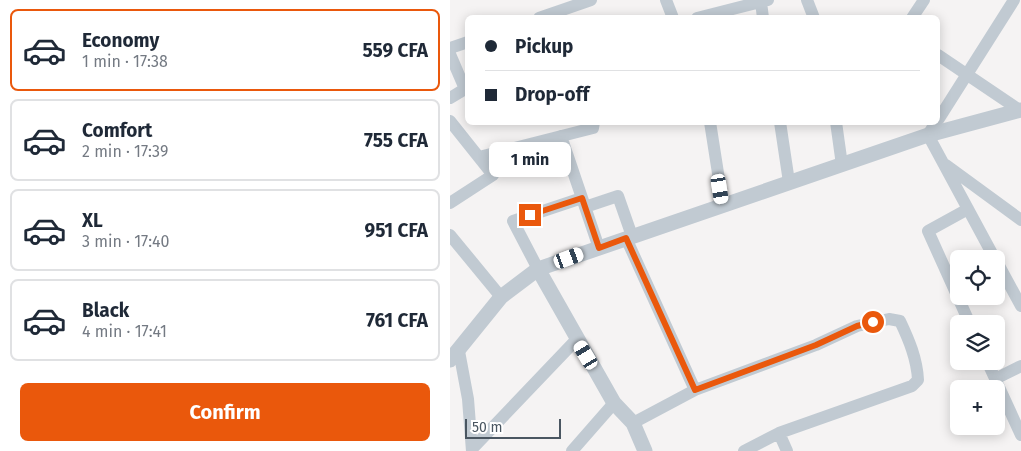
<!DOCTYPE html>
<meta charset="utf-8">
<style>
body{margin:0;font-family:"Fira Sans",sans-serif;background:#f6f6f7;color:#1f2937;height:100vh;display:flex;flex-direction:column;font-size:19px;white-space:nowrap}
*{box-sizing:border-box;margin:0}
p{font-size:16px;color:#747a83}
.icon{flex:none;width:28px;height:28px;fill:none;stroke:currentColor;stroke-width:2;stroke-linecap:round;stroke-linejoin:round}
.map{position:relative;flex:1;overflow:hidden}
.drawer{display:flex;flex-direction:column;background:#fff;width:450px}
.drawer>*{flex:none}
.top-card{position:absolute;left:15px;top:15px;width:475px;height:110px;border-radius:8px;box-shadow:0 2px 12px #0003;display:grid;align-content:center;height:110px;padding:0 20px;background:#fff}
.controls{position:absolute;left:500px;top:250px;display:grid;gap:10px}
.controls a{display:grid;place-items:center;width:55px;height:55px;border-radius:8px;background:#fff;box-shadow:0 2px 12px #0003;font-size:25px}
.scale{position:absolute;left:15px;bottom:12px;width:96px;box-sizing:border-box;padding-left:5px;border:2px solid #4a5661;border-top:0;font-size:14px;line-height:18px;white-space:nowrap;color:#4a5661;-webkit-text-stroke:4px #fff;paint-order:stroke}
.end{position:absolute;width:22px;height:22px;margin:-11px;border:6px solid #ea580c;background:#fff;box-shadow:0 0 0 2px #fff}
.from{border-radius:50%}
.bubble{position:absolute;height:35px;border-radius:8px;background:#fff;box-shadow:0 2px 12px #0003;font-size:16px;font-weight:700;line-height:35px;text-align:center}
.car{position:absolute;width:15px;height:30px;margin:-15px -8px;border-radius:6px;box-shadow:0 0 4px 1px #0007;background:linear-gradient(#fff 24%,#345 0 40%,#fff 0 76%,#345 0 86%,#fff 0)}
.top-card b{display:flex;align-items:center;gap:18px;height:48px;font-size:19px}
.top-card b+b{border-top:1px solid #e0e1e3}
.top-card i{width:12px;height:12px;background:#1f2937}
ul{padding:9px 0 0;list-style:none}
li{display:flex;align-items:center;gap:15px;height:82px;margin:0 10px 8px;padding:0 10px;border:2px solid #e0e1e3;border-radius:8px}
li div{flex:1}
li b{display:block;font-size:19px}
li em{font-style:normal;font-weight:700}
li.active{border-color:#ea580c}
li>.icon{width:45px;height:45px;stroke-width:1.5}
.cta{display:flex;gap:10px;margin-top:auto;padding:10px 20px}
.cta a{flex:1;height:58px;border-radius:8px;background:#ea580c;color:#fff;font-size:20px;font-weight:700;line-height:58px;text-align:center}
main{display:flex;flex:1;min-height:0}
.map>svg:first-child{display:block}
.lines{fill:none;stroke-linecap:round;stroke-linejoin:round}
.minor{stroke:#c1cad2;stroke-width:12}
.tertiary{stroke:#c1cad2;stroke-width:15}
.route{stroke:#ea580c;stroke-width:6}
</style>
<main>
<section class="drawer">
<ul>
<li class="active"><svg class="icon" aria-label="car" viewBox="0 0 24 24"><path d="M5 17H2v-5l4-1 3-4h7l3 4 3 1v5h-3M9 17h6M6 11h13"/><circle cx="7" cy="17" r="2"/><circle cx="17" cy="17" r="2"/></svg><div><b>Economy</b><p>1 min · 17:38</p></div><em>559 CFA</em></li>
<li><svg class="icon" aria-label="car" viewBox="0 0 24 24"><path d="M5 17H2v-5l4-1 3-4h7l3 4 3 1v5h-3M9 17h6M6 11h13"/><circle cx="7" cy="17" r="2"/><circle cx="17" cy="17" r="2"/></svg><div><b>Comfort</b><p>2 min · 17:39</p></div><em>755 CFA</em></li>
<li><svg class="icon" aria-label="car" viewBox="0 0 24 24"><path d="M5 17H2v-5l4-1 3-4h7l3 4 3 1v5h-3M9 17h6M6 11h13"/><circle cx="7" cy="17" r="2"/><circle cx="17" cy="17" r="2"/></svg><div><b>XL</b><p>3 min · 17:40</p></div><em>951 CFA</em></li>
<li><svg class="icon" aria-label="car" viewBox="0 0 24 24"><path d="M5 17H2v-5l4-1 3-4h7l3 4 3 1v5h-3M9 17h6M6 11h13"/><circle cx="7" cy="17" r="2"/><circle cx="17" cy="17" r="2"/></svg><div><b>Black</b><p>4 min · 17:41</p></div><em>761 CFA</em></li>
</ul>
<div class="cta"><a>Confirm</a></div>
</section>
<div class="map">
<svg width="571" height="451" viewBox="0 0 571 451">
<rect width="100%" height="100%" fill="#f5f3f3"/>
<g class="lines">
<!-- minor -->
<path class="minor" d="M216,0L223,18
M357,0L364,18
M311,2L313,18
M89,18L141,0
M247,18L318,0
M462,18L474,0
M0,48L18,42
M0,54L15,89L0,98
M488,55L571,111
M488,120L564,0
M0,121L43,175L0,203
M260,122L273,205
M330,122L339,182
M386,122L392,165
M486,122L478,135L545,259
M111,136L149,248
M29,157L143,128L144,122
M496,165L571,220
M135,207L168,196L182,236
M518,209L478,231L520,324
M0,235L51,297
M176,238L245,390
M546,260L571,306
M88,269L63,221L132,198
M9,351L18,399L22,451
M537,361L571,435
M545,379L571,366
M183,423L245,390L366,345L407,326L439,319L450,321C459,340 467,359 468,380L462,386L329,433L294,451
M329,433L337,451
M22,449L127,339
M122,451L164,403"/>
<!-- tertiary -->
<path class="tertiary" d="M88,269L164,403L183,423L195,451
M0,360L51,297L88,269L478,135L571,110"/>
</g>
<g class="lines">
<!-- route -->
<path class="route" d="M80,215L132,198L149,248L176,238L245,390L366,345L407,326L423,322"/>
</g>
</svg>
<div class="controls">
<a><svg class="icon" aria-label="locate" viewBox="0 0 24 24"><circle cx="12" cy="12" r="6"/><path d="M12 2v4M12 18v4M2 12h4M18 12h4"/></svg></a>
<a><svg class="icon" aria-label="layers" viewBox="0 0 24 24"><path d="M12 4l9 5-9 5-9-5zM3 14l9 5 9-5"/></svg></a>
<a>+</a>
</div>
<div class="scale">50 m</div>
<i class="end from" style="left:423px;top:322px"></i>
<i class="end" style="left:80px;top:215px"></i>
<div class="bubble" style="left:39px;top:142px;width:82px">1 min</div>
<i class="car" style="left:270px;top:189px;rotate:171deg"></i>
<i class="car" style="left:119px;top:258px;rotate:70deg"></i>
<i class="car" style="left:136px;top:355px;rotate:329deg"></i>
<div class="top-card">
<b><i class="from"></i>Pickup</b>
<b><i></i>Drop-off</b>
</div>
</div>
</main>
